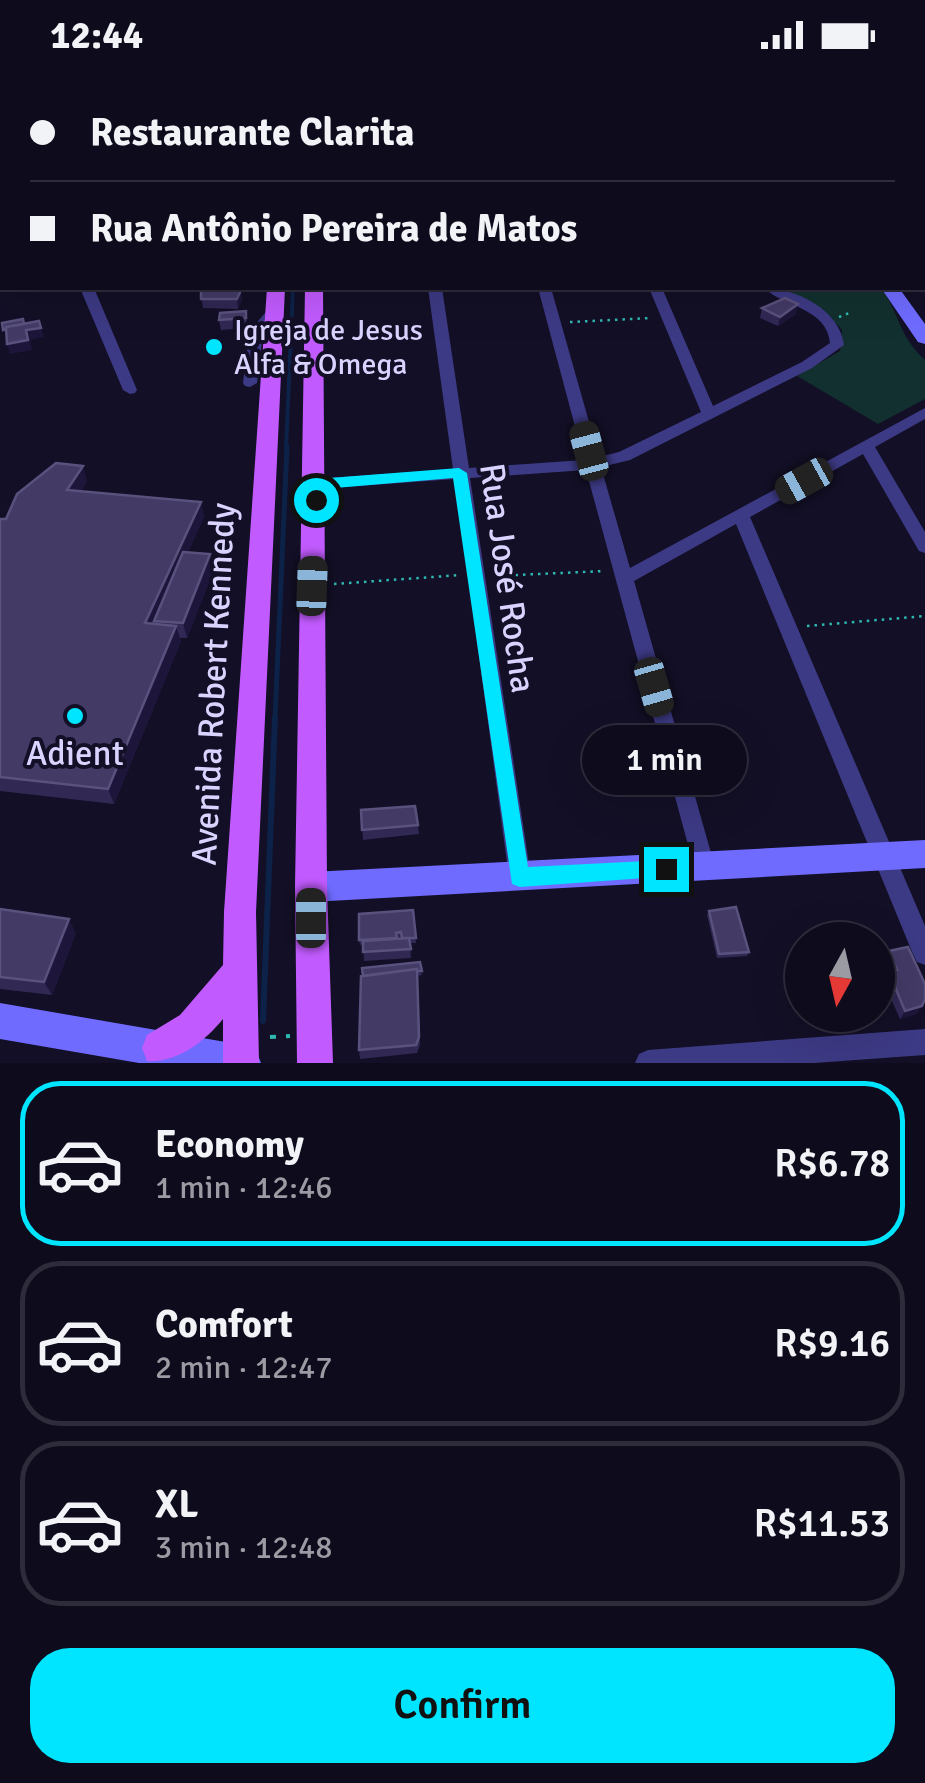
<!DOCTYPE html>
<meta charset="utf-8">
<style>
body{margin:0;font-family:Signika,sans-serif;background:#1c1929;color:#f1f3f6;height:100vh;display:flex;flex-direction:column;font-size:38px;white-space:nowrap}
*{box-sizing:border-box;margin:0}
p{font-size:32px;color:#9b9ba3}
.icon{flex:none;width:55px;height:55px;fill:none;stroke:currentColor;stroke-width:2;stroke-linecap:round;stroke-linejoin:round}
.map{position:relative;height:993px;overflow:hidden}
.sheet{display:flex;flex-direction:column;background:#0e0b1c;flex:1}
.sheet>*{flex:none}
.guide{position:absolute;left:0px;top:0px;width:925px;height:220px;box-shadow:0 10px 40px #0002,0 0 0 2px #2e2b3b;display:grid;align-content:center;height:220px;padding:0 30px;background:#0e0b1c}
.needle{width:65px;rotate:188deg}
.fabs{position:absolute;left:785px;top:852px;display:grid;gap:20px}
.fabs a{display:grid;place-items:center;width:110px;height:110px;border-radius:50%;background:#0e0b1c;box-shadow:0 10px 40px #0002,0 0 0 2px #2e2b3b;font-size:50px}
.end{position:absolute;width:45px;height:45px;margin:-22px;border:12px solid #00e5ff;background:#111;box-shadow:0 0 0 5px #111}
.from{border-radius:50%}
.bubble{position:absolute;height:70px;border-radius:35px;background:#0e0b1c;box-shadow:0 10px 40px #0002,0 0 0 2px #2e2b3b;font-size:32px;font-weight:600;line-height:70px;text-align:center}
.car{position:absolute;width:30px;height:60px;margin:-30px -15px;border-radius:12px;box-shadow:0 0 8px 2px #0007;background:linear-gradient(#222 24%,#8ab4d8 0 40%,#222 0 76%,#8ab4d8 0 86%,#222 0)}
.guide b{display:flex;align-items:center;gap:35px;height:95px;font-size:38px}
.guide b+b{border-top:2px solid #2e2b3b}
.guide i{width:25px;height:25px;background:#f1f3f6}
ul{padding:18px 0 0;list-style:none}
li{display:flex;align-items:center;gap:30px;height:165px;margin:0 20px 15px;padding:0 10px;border:5px solid #2e2b3b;border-radius:40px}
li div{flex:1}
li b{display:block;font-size:38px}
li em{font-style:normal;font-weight:600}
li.selected{border-color:#00e5ff}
li>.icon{width:90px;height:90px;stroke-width:1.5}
.primary-button{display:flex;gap:20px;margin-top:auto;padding:20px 30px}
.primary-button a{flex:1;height:115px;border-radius:40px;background:#00e5ff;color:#111;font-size:40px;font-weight:600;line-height:115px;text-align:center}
.status{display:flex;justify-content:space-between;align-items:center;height:70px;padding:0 50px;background:#0e0b1c;direction:ltr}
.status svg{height:28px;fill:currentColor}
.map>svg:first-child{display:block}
.green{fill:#12302f}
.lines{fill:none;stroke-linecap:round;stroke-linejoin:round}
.stream-far2{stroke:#0c2248;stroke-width:4}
.stream-far1{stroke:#0c2248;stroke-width:5}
.stream{stroke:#0c2248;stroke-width:6}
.path-far1{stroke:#2fb8b0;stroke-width:2.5;stroke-dasharray:2.5 5;stroke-linecap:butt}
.path{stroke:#2fb8b0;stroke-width:4;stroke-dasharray:6 10;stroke-linecap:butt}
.street{fill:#3d3a85;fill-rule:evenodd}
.secondary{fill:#6f6bff;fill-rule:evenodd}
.primary{fill:#c25bff;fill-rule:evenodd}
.wall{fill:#312854}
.shaded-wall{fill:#1d163a}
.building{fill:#433a66;stroke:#5a527e;stroke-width:2.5}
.route{fill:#00e5ff}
.poi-dot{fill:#00e5ff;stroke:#130f26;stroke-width:4}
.labels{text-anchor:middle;stroke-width:8;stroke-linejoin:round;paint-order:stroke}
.far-poi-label{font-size:30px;fill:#d9d4ff;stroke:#130f26;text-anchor:start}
.street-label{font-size:35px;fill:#d9d4ff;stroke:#130f26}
.poi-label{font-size:35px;fill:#d9d4ff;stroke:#130f26}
</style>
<div class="status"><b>12:44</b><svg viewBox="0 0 49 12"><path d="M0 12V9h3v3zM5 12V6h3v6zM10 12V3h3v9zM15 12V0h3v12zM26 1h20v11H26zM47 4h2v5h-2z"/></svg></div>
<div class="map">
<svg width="925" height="993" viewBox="0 0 925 993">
<rect width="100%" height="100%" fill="#130f26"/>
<!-- green -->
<path class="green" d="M781,218H881C901,246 898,265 925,290V329L878,354L797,306L840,281L842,260L822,239Z"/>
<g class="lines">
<!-- stream-far2 -->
<path class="stream-far2" d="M286,379L293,218"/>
<!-- stream-far1 -->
<path class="stream-far1" d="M275,649L287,376"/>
<!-- stream -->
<path class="stream" d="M263,951L275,647"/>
<!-- path-far1 -->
<path class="path-far1" d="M839,247L849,243
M570,252L652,248
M493,506L605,501
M334,514L461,505
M807,556L925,546"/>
<!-- path -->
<path class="path" d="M270,967L290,966"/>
<!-- street -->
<path class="street" d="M237,0H290L292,2H241Z
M492,0H502L503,2H494Z
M922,27L925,28V36L922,35Z
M0,68H2V74H0Z
M922,121H925V130H922Z
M0,171H2V179H0Z
M80,218H94L137,320L135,323L130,324L123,320Z
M428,218H442L469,398L584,390L538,218H551L599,387L619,382L701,342L649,218H662L713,336L802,292L830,273C827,238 784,237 764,218C796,218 840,240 844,275L812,298L630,390L601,397L630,498L925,338V349L875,377L925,462V483L919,481L863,384L750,447L925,856V895L917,892L913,884L736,454L634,511L715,797L712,804L704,807L696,804L586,400L470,408L531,807L528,814L520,817L512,814L509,807L455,409L316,419L308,414L316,409L453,399Z
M275,236L282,240L263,263L257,313L250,317L245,316L243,313L249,262L270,237Z
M925,959V985L814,993H635L639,984L648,980Z"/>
<!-- secondary -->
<path class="secondary" d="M733,0H747L748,2H734Z
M0,107H2V117H0Z
M881,218H899L925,254V274L918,272Z
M925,770V798L311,832L300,827L295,817L300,807L311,802Z
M0,933L243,975L256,980L261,993H139L0,969Z"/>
<!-- primary -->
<path class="primary" d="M280,0H294V2H280Z
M311,0H325V2H311Z
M267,218H285L256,842L259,993H223V949C205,971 178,993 147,991L142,978L147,965L180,945L223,895L224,842Z
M305,218H323L327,817L333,993H297L295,817Z"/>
</g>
<!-- wall -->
<path class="wall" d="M25,0H48L46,2H26Z
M79,0H98L96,2H79Z
M655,0H716V2H734H656Z
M200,218H239L242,229L238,239L203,238Z
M762,238L796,244L778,256L760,248Z
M246,241L247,258L221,260L219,250Z
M87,411L81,421L201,432L204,447L188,482L210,484L214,499L187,568H180L181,571L114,734L0,721V449H6Z
M361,740L418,755L419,764L363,770Z
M0,839L76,863L52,925L0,919Z
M413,840L416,873H410L411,888L364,891L363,874L360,875L359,870Z
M709,841L749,882L747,886L717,888L707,845Z
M889,881L922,936L916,944L900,949L882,909L888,900L883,889Z
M420,892L422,905L417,906L420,975L417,983L360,989L359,980Z"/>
<!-- shaded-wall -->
<path class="shaded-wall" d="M241,220L242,229L238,239L237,229Z
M798,234L796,244L778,256L780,247Z
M41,258L44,267L30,270L32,280L10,284L7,274L26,260Z
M83,396L87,411L72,435L67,420Z
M201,432L204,447L158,551H154L155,556L145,553Z
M210,484L214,499L187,568L183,553Z
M176,556L181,571L114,734L108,719Z
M69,849L76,863L52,925L44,912Z
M922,936L916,944L900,949L905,941Z"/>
<!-- building -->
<path class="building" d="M346,0H444V2H346Z
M521,0H617L618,2H522Z
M0,120H2V137L1,139Z
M201,218H234L233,219L241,220L237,229H201Z
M785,228L798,234L780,247L762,238Z
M246,241V248L219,250L220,243Z
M23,249L24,254L6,257V259L3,260L2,253Z
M39,251L41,258L26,260L28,270L7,274L6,257Z
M56,393L83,396L67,420L201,432L145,553L176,556L108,719L0,707V449H6L17,424Z
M183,482L210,484L183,553L154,551Z
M415,736L418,755L362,760L361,740Z
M736,837L749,882L719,884L709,841Z
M0,839L69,849L44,912L0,907Z
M413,840L416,868H402L401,862L396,863L397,868L359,870V844Z
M409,868L411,879L363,882V871Z
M908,877L925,914V929L922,936L905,941L888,900H897L889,881Z
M420,892L422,901H417V899L363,906L362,898Z
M417,899L419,967L416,975L359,980L361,906Z"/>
<!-- route -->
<path class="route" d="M459,398L467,403L528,797L666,790L673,793L676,799L673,806L520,817L512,814L453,408L323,419L321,433L308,430V414L316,409Z"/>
<!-- markers -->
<g class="poi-dot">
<circle cx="214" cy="277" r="10"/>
<circle cx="75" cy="646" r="10"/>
</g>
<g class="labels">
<!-- far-poi labels -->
<g class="far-poi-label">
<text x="234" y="270">Igreja de Jesus<tspan x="234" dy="34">Alfa &amp; Omega</tspan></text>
</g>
<!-- street labels -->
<g class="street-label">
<text transform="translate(508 508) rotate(82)" y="12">Rua José Rocha</text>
<text transform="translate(213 614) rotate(-87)" y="12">Avenida Robert Kennedy</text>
</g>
<!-- poi labels -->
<g class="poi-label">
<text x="75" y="695">Adient</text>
</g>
</g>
</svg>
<div class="fabs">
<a><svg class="needle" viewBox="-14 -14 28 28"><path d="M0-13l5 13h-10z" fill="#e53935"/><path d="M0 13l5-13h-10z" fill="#9b9ba3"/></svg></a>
</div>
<i class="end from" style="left:316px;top:430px"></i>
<i class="end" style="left:666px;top:799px"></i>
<div class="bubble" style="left:582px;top:655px;width:165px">1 min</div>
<i class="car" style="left:589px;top:381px;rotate:345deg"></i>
<i class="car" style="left:804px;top:411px;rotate:241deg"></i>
<i class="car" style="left:312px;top:516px;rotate:2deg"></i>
<i class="car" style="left:654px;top:617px;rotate:164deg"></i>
<i class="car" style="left:311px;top:848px;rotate:0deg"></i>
<div class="guide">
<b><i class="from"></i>Restaurante Clarita</b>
<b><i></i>Rua Antônio Pereira de Matos</b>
</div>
</div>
<section class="sheet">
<ul>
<li class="selected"><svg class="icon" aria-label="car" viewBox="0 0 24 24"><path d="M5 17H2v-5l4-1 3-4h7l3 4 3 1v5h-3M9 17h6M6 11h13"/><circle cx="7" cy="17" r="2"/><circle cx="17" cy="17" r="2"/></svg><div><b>Economy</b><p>1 min · 12:46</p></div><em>R$6.78</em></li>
<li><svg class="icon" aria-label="car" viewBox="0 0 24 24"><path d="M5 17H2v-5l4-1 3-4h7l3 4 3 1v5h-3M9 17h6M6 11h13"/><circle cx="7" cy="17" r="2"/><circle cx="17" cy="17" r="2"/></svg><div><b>Comfort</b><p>2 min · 12:47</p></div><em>R$9.16</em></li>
<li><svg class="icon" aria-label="car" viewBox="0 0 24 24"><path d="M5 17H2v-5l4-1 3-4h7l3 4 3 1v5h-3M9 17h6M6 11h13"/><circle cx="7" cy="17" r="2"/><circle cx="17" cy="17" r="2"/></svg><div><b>XL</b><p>3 min · 12:48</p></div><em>R$11.53</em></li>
</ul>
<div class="primary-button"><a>Confirm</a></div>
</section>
